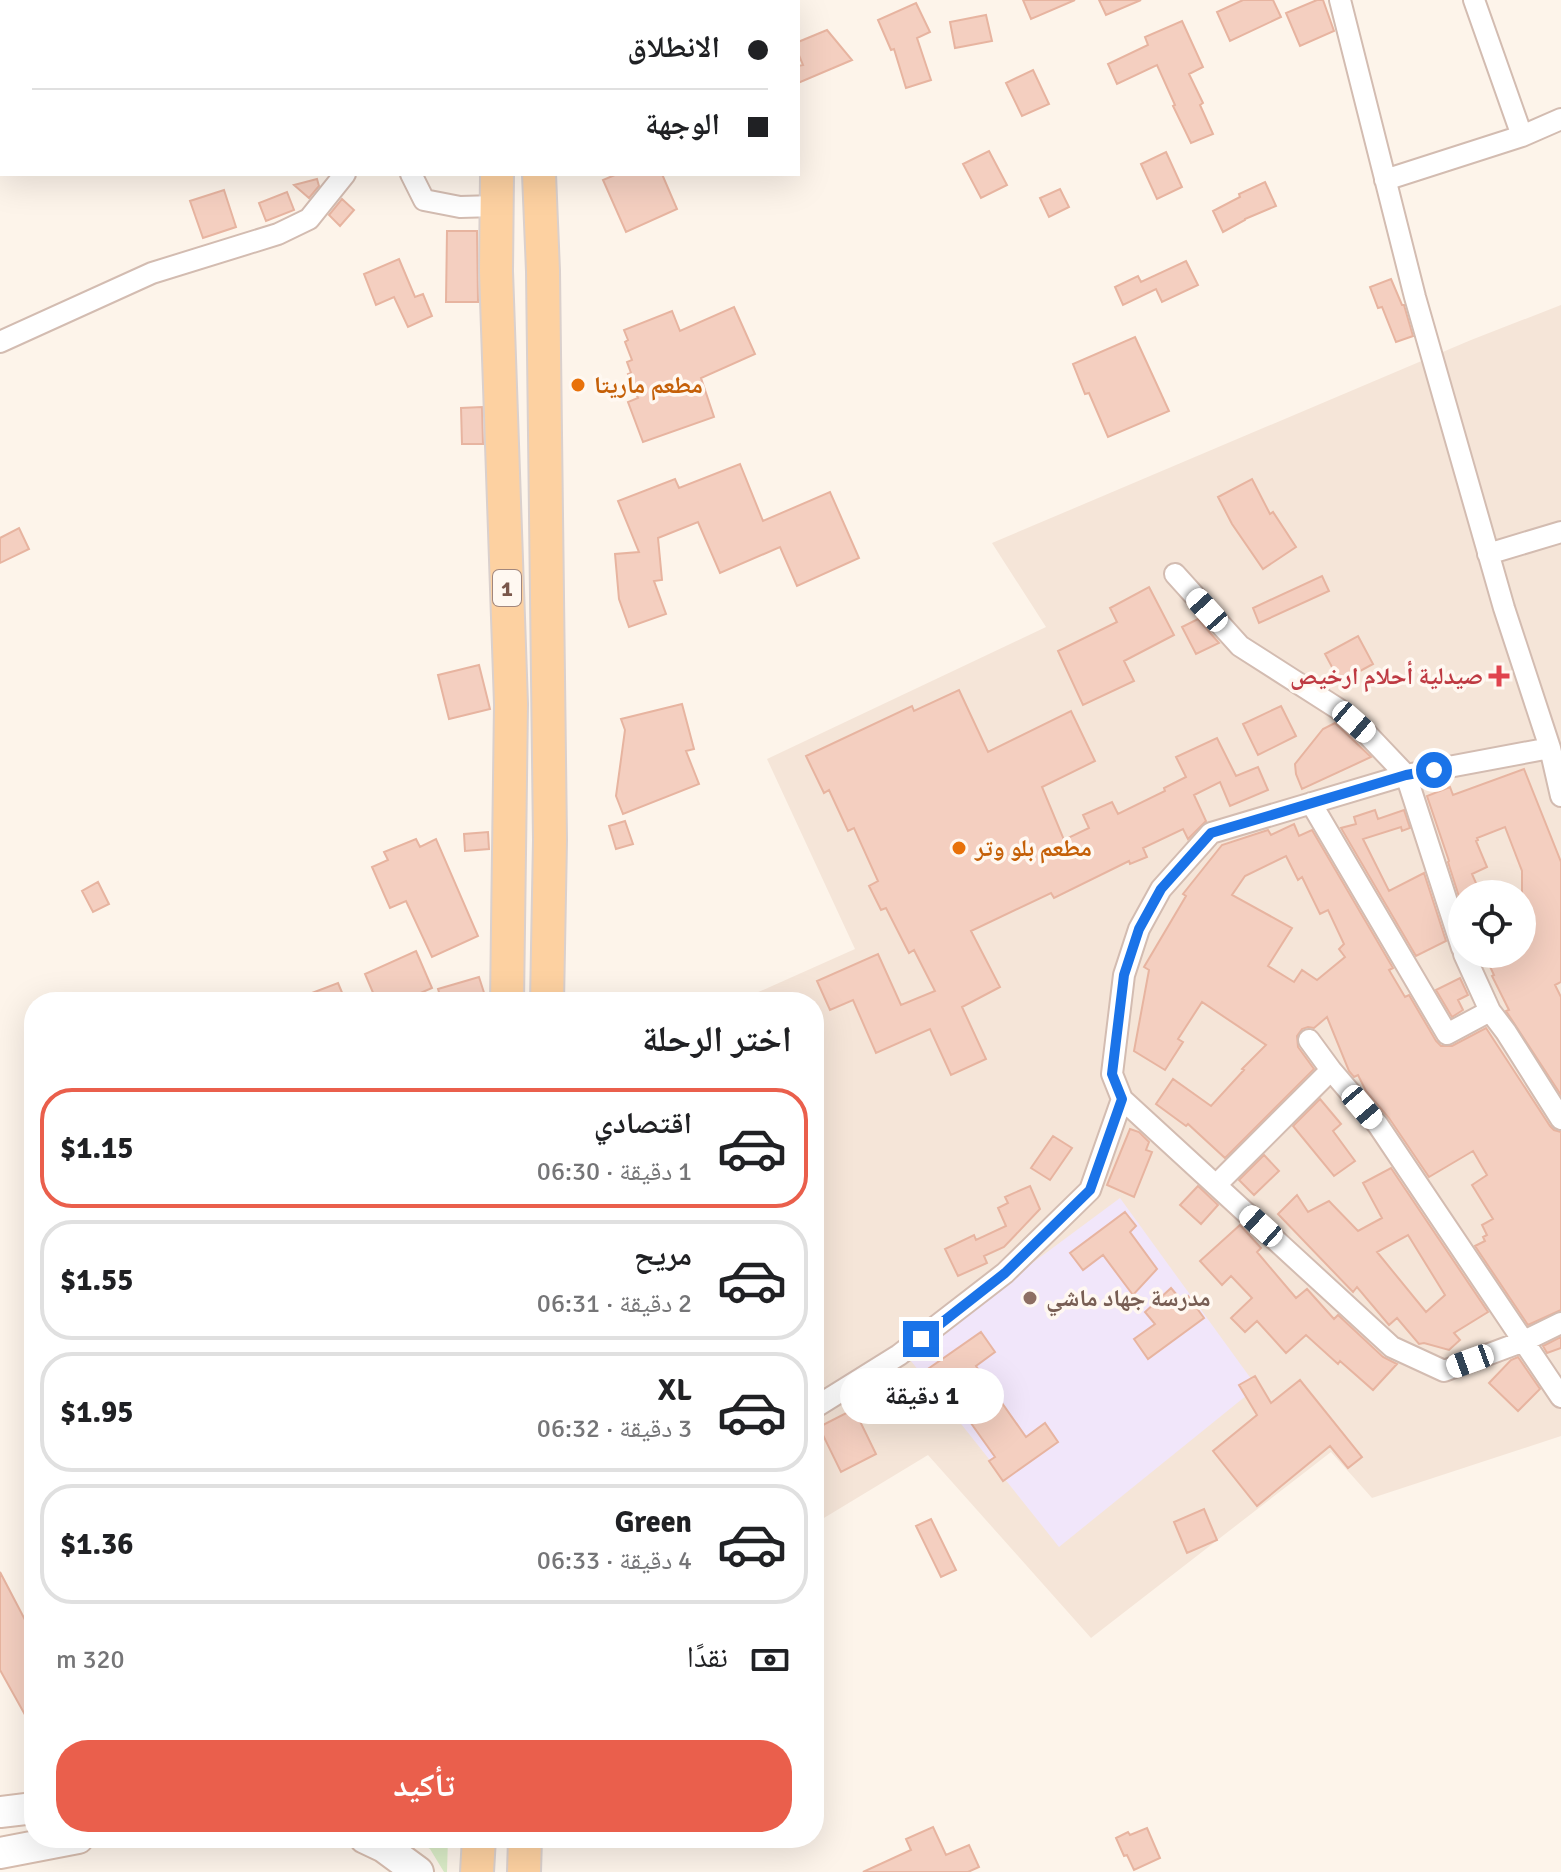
<!DOCTYPE html>
<html lang="ar">
<meta charset="utf-8">
<style>
body{margin:0;font-family:Signika,"Noto Naskh Arabic",sans-serif;background:#f2f2f2;color:#202124;direction:rtl;height:100vh;display:flex;flex-direction:column;font-size:30px;white-space:nowrap}
*{box-sizing:border-box;margin:0}
p{font-size:26px;color:#757577}
.icon{flex:none;width:44px;height:44px;fill:none;stroke:currentColor;stroke-width:2;stroke-linecap:round;stroke-linejoin:round}
.map{position:relative;flex:1;overflow:hidden;direction:ltr}
.details{position:absolute;left:24px;top:992px;width:800px;height:856px;display:flex;flex-direction:column;background:#fff;border-radius:32px;box-shadow:0 8px 32px #0002;direction:rtl}
.details>*{flex:none}
.top-card{position:absolute;left:0px;top:0px;width:800px;height:176px;box-shadow:0 8px 32px #0002;direction:rtl;display:grid;align-content:center;height:176px;padding:0 32px;background:#fff}
.buttons{position:absolute;left:1448px;top:880px;display:grid;gap:16px}
.buttons a{display:grid;place-items:center;width:88px;height:88px;border-radius:50%;background:#fff;box-shadow:0 8px 32px #0002;font-size:40px}
.end{position:absolute;width:36px;height:36px;margin:-18px;border:10px solid #1a73e8;background:#fff;box-shadow:0 0 0 4px #fff}
.from{border-radius:50%}
.bubble{position:absolute;height:56px;border-radius:28px;background:#fff;box-shadow:0 8px 32px #0002;font-size:26px;font-weight:700;line-height:56px;text-align:center;direction:rtl}
.car{position:absolute;width:24px;height:48px;margin:-24px -12px;border-radius:10px;box-shadow:0 0 6px 2px #0007;background:linear-gradient(#fff 24%,#345 0 40%,#fff 0 76%,#345 0 86%,#fff 0)}
.top-card b{display:flex;align-items:center;gap:28px;height:76px;font-size:30px}
.top-card b+b{border-top:2px solid #e0e0e0}
.top-card i{width:20px;height:20px;background:#202124}
ul{padding:0;list-style:none}
li{display:flex;align-items:center;gap:24px;height:120px;margin:0 16px 12px;padding:0 16px;border:4px solid #e0e0e0;border-radius:32px}
li div{flex:1}
li b{display:block;font-size:30px}
li em{font-style:normal;font-weight:700}
li.selected{border-color:#ea5f4c}
li>.icon{width:72px;height:72px;stroke-width:1.5}
h2{padding:0 32px;font-size:36px;line-height:96px}
.pay{display:flex;align-items:center;gap:20px;height:88px;padding:0 32px;font-size:30px}
.pay p{margin-inline-start:auto}
.cta{display:flex;gap:16px;margin-top:auto;padding:16px 32px}
.cta a{flex:1;height:92px;border-radius:32px;background:#ea5f4c;color:#fff;font-size:32px;font-weight:700;line-height:92px;text-align:center}
.map>svg:first-child{display:block}
.residential{fill:#f5e5d8;fill-rule:evenodd}
.education{fill:#f1e6fa}
.green{fill:#daecc7}
.building{fill:#f4cfc0;stroke:#e7b4a0;stroke-width:2;fill-rule:evenodd}
.lines{fill:none;stroke-linecap:round;stroke-linejoin:round}
.street-casing{stroke:#d3bcb1;stroke-width:24}
.secondary-casing{stroke:#d6bcae;stroke-width:34}
.primary-casing{stroke:#dad0cd;stroke-width:36}
.street{stroke:#fff;stroke-width:20}
.secondary{stroke:#fff;stroke-width:30}
.primary{stroke:#fdd1a1;stroke-width:32}
.route{stroke:#1a73e8;stroke-width:10}
.food-dot{fill:#e8710a;stroke:#fff8f1;stroke-width:3}
.health-dot{fill:#e0444e;stroke:#fff8f1;stroke-width:3}
.education-dot{fill:#8d6e63;stroke:#fff8f1;stroke-width:3}
.labels{text-anchor:middle;stroke-width:7;stroke-linejoin:round;paint-order:stroke}
.shield{fill:#fff8f1;stroke:#a2877d;stroke-width:2}
.shield-label{font-size:22px;font-weight:bold;fill:#7a574b}
.food-label{font-size:24px;font-weight:bold;fill:#c56008;stroke:#fff8f1;text-anchor:start}
.health-label{font-size:24px;font-weight:bold;fill:#be3a42;stroke:#fff8f1;text-anchor:end}
.education-label{font-size:24px;font-weight:bold;fill:#785e54;stroke:#fff8f1;text-anchor:start}
</style>
<div class="map">
<svg width="1561" height="1872" viewBox="0 0 1561 1872">
<rect width="100%" height="100%" fill="#fdf4ea"/>
<!-- residential -->
<path class="residential" d="M1561,305V1436L1372,1498L1331,1452L1091,1638L928,1455L814,1524V1002H736L855,949L767,759L1046,627L992,543L1471,340ZM1462,894H1522V954H1462Z"/>
<!-- education -->
<path class="education" d="M1120,1198L1257,1387L1059,1547L907,1356Z"/>
<!-- green -->
<path class="green" d="M413,1838H448L447,1872H444L430,1849Z"/>
<!-- building -->
<path class="building" d="M1023,0H1075L1031,19Z
M1099,0H1141L1106,15Z
M1243,0H1273L1281,17L1230,41L1217,12Z
M1317,0H1323L1334,31L1300,46L1286,13Z
M916,3L930,32L917,38L931,80L906,88L894,49L891,50L878,20Z
M986,15L992,41L955,48L950,22Z
M1182,21L1203,67L1189,74L1203,103L1200,105L1213,134L1191,143L1173,106L1175,105L1157,65L1117,84L1108,64L1148,45L1145,37Z
M827,30L852,60L798,83V66L803,65L798,53V42Z
M1033,70L1049,104L1022,116L1006,83Z
M989,151L1007,185L981,198L963,164Z
M1166,152L1182,187L1157,199L1141,164Z
M617,174H662L677,209L626,232L603,180Z
M317,179L319,186L309,198L294,185Z
M1265,182L1276,206L1245,219V220L1223,232L1213,211L1240,197L1239,194Z
M1060,189L1069,207L1049,217L1040,198Z
M224,190L236,227L203,238L190,201Z
M287,192L294,210L266,221L259,203Z
M342,199L354,210L340,226L329,215Z
M447,231H477L478,302H446Z
M399,259L415,297L423,294L432,316L408,327L394,297L376,305L364,274Z
M1186,261L1198,285L1162,302L1156,289L1123,305L1115,287L1138,276L1141,282Z
M1391,279L1402,305H1404L1413,336L1396,342L1382,307L1378,308L1370,287Z
M734,307L755,354L701,378L714,417L643,442L628,402L638,398L628,374L631,373L627,362L632,360L625,342L628,340L624,330L672,311L680,331Z
M1135,337L1169,411L1108,437L1089,393L1085,394L1073,364Z
M482,407L483,444H462L461,408Z
M740,464L763,521L830,492L859,558L797,586L780,547L720,573L698,522L658,538L662,580L654,581L666,614L629,627L619,599L615,554L639,552L618,501L675,479L679,488Z
M1252,479L1270,514L1273,512L1296,547L1263,569L1232,524L1218,497Z
M19,528L29,549L0,563V538Z
M1322,576L1329,591L1259,623L1253,608Z
M1149,587L1174,635L1124,661L1134,681L1083,705L1058,651L1117,622L1110,608Z
M1198,619L1219,643L1196,654L1182,627Z
M1358,636L1373,664L1340,682L1325,654Z
M479,665L490,709L449,719L438,675Z
M959,690L988,752L1071,711L1095,761L1042,787L1064,840L1089,828L1083,815L1112,802L1118,814L1165,791L1164,788L1186,777L1176,757L1217,738L1236,776L1258,767L1268,790L1230,806L1220,782L1194,795L1206,821L1188,839L1183,829L1143,848L1147,857L1130,864L1129,861L1054,898L1051,893L971,931L1000,987L962,1007L986,1059L951,1075L930,1029L876,1053L853,1000L830,1010L817,981L878,954L901,1005L935,991L914,950L909,953L886,908L881,910L869,886L878,881L854,828L848,831L829,790L824,793L806,756L912,706L914,711Z
M682,704L694,749L686,751L699,784L623,814L616,796L625,730L621,719Z
M1281,706L1296,736L1258,755L1243,724Z
M1335,723L1371,757L1302,789L1296,774L1295,764L1323,729Z
M1524,769L1561,862V982L1555,985L1561,997V1095L1506,1011L1509,1010L1492,976L1494,975L1484,954H1522V871L1505,827L1477,838L1478,840L1476,841L1487,867L1472,874L1479,890L1472,894H1462V906L1448,862L1449,861L1427,796L1450,787L1453,795Z
M1375,810L1378,819L1404,810L1410,828L1402,831L1401,827L1363,839L1389,891L1424,873L1446,941L1416,956L1341,828L1356,824L1354,817Z
M625,821L633,844L616,849L609,826Z
M1294,824L1299,836L1312,830L1393,968L1389,970L1405,997L1409,995L1436,1041L1441,1046H1452L1486,1028L1550,1126L1554,1130L1561,1132V1310L1528,1325L1475,1246L1485,1241L1483,1237L1487,1235L1482,1225L1493,1219L1472,1185L1487,1175L1473,1151L1429,1177L1389,1118L1366,1091L1358,1075L1354,1077L1349,1071L1327,1017L1314,1028L1308,1027L1302,1029L1297,1036L1298,1047L1314,1069L1225,1158L1188,1124L1186,1126L1156,1104L1173,1079L1211,1106L1244,1070L1242,1069L1266,1045L1202,1002L1178,1039L1183,1042L1165,1070L1134,1051L1149,970L1144,967L1186,896L1183,894L1222,845L1268,830L1271,835ZM1286,856L1298,880L1302,877L1320,914L1328,910L1344,944L1339,949L1345,957L1317,980L1302,970L1294,982L1268,966L1292,928L1232,895L1245,876Z
M488,832L489,849L465,851L464,834Z
M416,839L420,847L436,839L478,936L432,957L406,901L390,908L372,867L388,860L384,852Z
M98,882L109,904L93,912L82,891Z
M416,951L432,988L400,1002H377L365,974Z
M479,977L487,1002H442L438,989Z
M1460,978L1468,995L1458,1000L1463,1010L1452,1017L1436,990Z
M338,983L346,1002H292L291,1001Z
M1320,1099L1341,1124L1333,1131L1355,1161L1334,1176L1293,1126Z
M1130,1129L1139,1132L1149,1142L1146,1150L1152,1152L1134,1197L1107,1185Z
M1053,1136L1072,1148L1050,1180L1031,1168Z
M1264,1155L1279,1171L1254,1195L1239,1180Z
M1391,1168L1488,1312L1454,1333L1460,1340L1449,1350L1424,1343L1419,1344L1397,1318L1389,1325L1357,1287L1353,1292L1278,1214L1297,1195L1308,1212L1329,1201L1358,1231L1382,1218L1363,1183ZM1408,1235L1445,1295L1426,1312L1377,1252Z
M1030,1186L1040,1209L1004,1247L984,1256L987,1263L958,1276L945,1249L974,1235L976,1240L1006,1226L998,1208L1008,1203L1005,1197Z
M1198,1186L1218,1205L1201,1224L1180,1205Z
M1125,1212L1136,1226L1130,1232L1157,1269L1133,1295L1103,1255L1083,1270L1070,1253Z
M1240,1225L1261,1248L1257,1252L1296,1298L1307,1289L1334,1319L1338,1315L1383,1357L1397,1364L1373,1390L1340,1361L1338,1364L1306,1335L1286,1353L1257,1321L1245,1332L1231,1318L1252,1298L1231,1276L1222,1285L1200,1261Z
M1171,1288L1182,1301L1188,1296L1204,1318L1148,1359L1134,1339L1155,1324L1145,1312Z
M981,1332L995,1352L976,1366L1026,1437L1045,1423L1058,1442L1003,1481L989,1461L995,1457L946,1388L940,1392L925,1371Z
M1561,1337V1348L1547,1353L1543,1346Z
M1518,1357L1540,1389L1518,1411L1489,1383L1511,1360Z
M1255,1376L1271,1403L1300,1380L1362,1457L1348,1468L1330,1446L1257,1506L1213,1451L1257,1415L1239,1385Z
M854,1409L876,1454L841,1472L819,1427Z
M1204,1509L1217,1540L1187,1553L1174,1522Z
M931,1519L956,1570L941,1577L916,1526Z
M0,1572L34,1637V1731L0,1670Z
M933,1827L946,1855L969,1845L979,1867L968,1872H863L911,1850L906,1839Z
M1147,1828L1160,1858L1134,1870L1127,1855L1124,1856L1116,1838L1128,1832L1130,1835Z"/>
<g class="lines">
<defs>
<path id="street" d="M1474,0L1522,136
M411,174L424,200L460,207L496,206
M1385,180L1522,136L1561,119
M0,342L152,273L278,234L309,219L345,174
M1488,554L1561,532
M1175,574L1240,646L1340,710L1367,734L1406,775L1462,948
M1550,748L1561,796
M1311,803L1447,1034L1490,1011
M1464,954L1490,1011L1506,1032L1561,1119
M1309,1040L1331,1070L1378,1125L1561,1397
M1122,1099L1392,1347L1444,1371L1524,1341L1561,1323
M1216,1185L1331,1070
M814,1408L899,1355L1005,1273L1090,1190L1122,1099L1112,1074L1124,975L1139,929L1161,889L1211,833L1406,775L1550,748L1504,608L1415,297L1340,0"/>
<path id="secondary" d="M0,1812L34,1808
M365,1838L384,1847L418,1872
M0,1853L78,1838"/>
<path id="primary" d="M497,0V2
M540,2V0
M497,174L496,271L511,704L507,1002
M539,174L543,271L550,840L547,1002
M477,1872L479,1838
M524,1872L525,1838"/>
</defs>
<!-- street casing -->
<use href="#street" class="street-casing"/>
<!-- secondary casing -->
<use href="#secondary" class="secondary-casing"/>
<!-- primary casing -->
<use href="#primary" class="primary-casing"/>
<!-- street -->
<use href="#street" class="street"/>
<!-- secondary -->
<use href="#secondary" class="secondary"/>
<!-- primary -->
<use href="#primary" class="primary"/>
</g>
<g class="lines">
<!-- route -->
<path class="route" d="M921,1339L1005,1273L1090,1190L1122,1099L1112,1074L1124,975L1139,929L1161,889L1211,833L1406,775L1434,770"/>
</g>
<!-- markers -->
<g class="food-dot">
<circle cx="578" cy="385" r="8"/>
<circle cx="959" cy="848" r="8"/>
</g>
<path class="health-dot" d="M1495 664h8v8h8v8h-8v8h-8v-8h-8v-8h8z"/>
<circle class="education-dot" cx="1030" cy="1298" r="8"/>
<g class="labels">
<!-- shield labels -->
<rect class="shield" x="493" y="570" width="28" height="36" rx="6"/>
<g class="shield-label">
<text x="507" y="596">1</text>
</g>
<!-- food labels -->
<g class="food-label">
<text x="594" y="393">مطعم ماريتا</text>
<text x="975" y="856">مطعم بلو وتر</text>
</g>
<!-- health labels -->
<g class="health-label">
<text x="1483" y="684">صيدلية أحلام ارخيص</text>
</g>
<!-- education labels -->
<g class="education-label">
<text x="1046" y="1306">مدرسة جهاد ماشي</text>
</g>
</g>
</svg>
<div class="buttons">
<a><svg class="icon" aria-label="locate" viewBox="0 0 24 24"><circle cx="12" cy="12" r="6"/><path d="M12 2v4M12 18v4M2 12h4M18 12h4"/></svg></a>
</div>
<i class="end from" style="left:1434px;top:770px"></i>
<i class="end" style="left:921px;top:1339px"></i>
<div class="bubble" style="left:840px;top:1368px;width:164px">1 دقيقة</div>
<i class="car" style="left:1207px;top:610px;rotate:318deg"></i>
<i class="car" style="left:1354px;top:722px;rotate:131deg"></i>
<i class="car" style="left:1362px;top:1107px;rotate:140deg"></i>
<i class="car" style="left:1261px;top:1226px;rotate:312deg"></i>
<i class="car" style="left:1470px;top:1361px;rotate:250deg"></i>
<div class="top-card">
<b><i class="from"></i>الانطلاق</b>
<b><i></i>الوجهة</b>
</div>
<section class="details">
<h2>اختر الرحلة</h2>
<ul>
<li class="selected"><svg class="icon" aria-label="car" viewBox="0 0 24 24"><path d="M5 17H2v-5l4-1 3-4h7l3 4 3 1v5h-3M9 17h6M6 11h13"/><circle cx="7" cy="17" r="2"/><circle cx="17" cy="17" r="2"/></svg><div><b>اقتصادي</b><p>1 دقيقة · 06:30</p></div><em>$1.15</em></li>
<li><svg class="icon" aria-label="car" viewBox="0 0 24 24"><path d="M5 17H2v-5l4-1 3-4h7l3 4 3 1v5h-3M9 17h6M6 11h13"/><circle cx="7" cy="17" r="2"/><circle cx="17" cy="17" r="2"/></svg><div><b>مريح</b><p>2 دقيقة · 06:31</p></div><em>$1.55</em></li>
<li><svg class="icon" aria-label="car" viewBox="0 0 24 24"><path d="M5 17H2v-5l4-1 3-4h7l3 4 3 1v5h-3M9 17h6M6 11h13"/><circle cx="7" cy="17" r="2"/><circle cx="17" cy="17" r="2"/></svg><div><b>XL</b><p>3 دقيقة · 06:32</p></div><em>$1.95</em></li>
<li><svg class="icon" aria-label="car" viewBox="0 0 24 24"><path d="M5 17H2v-5l4-1 3-4h7l3 4 3 1v5h-3M9 17h6M6 11h13"/><circle cx="7" cy="17" r="2"/><circle cx="17" cy="17" r="2"/></svg><div><b>Green</b><p>4 دقيقة · 06:33</p></div><em>$1.36</em></li>
</ul>
<div class="pay"><svg class="icon" aria-label="cash" viewBox="0 0 24 24"><path d="M3 7h18v10H3z"/><circle cx="12" cy="12" r="2"/></svg>نقدًا<p>320 m</p></div>
<div class="cta"><a>تأكيد</a></div>
</section>
</div>
